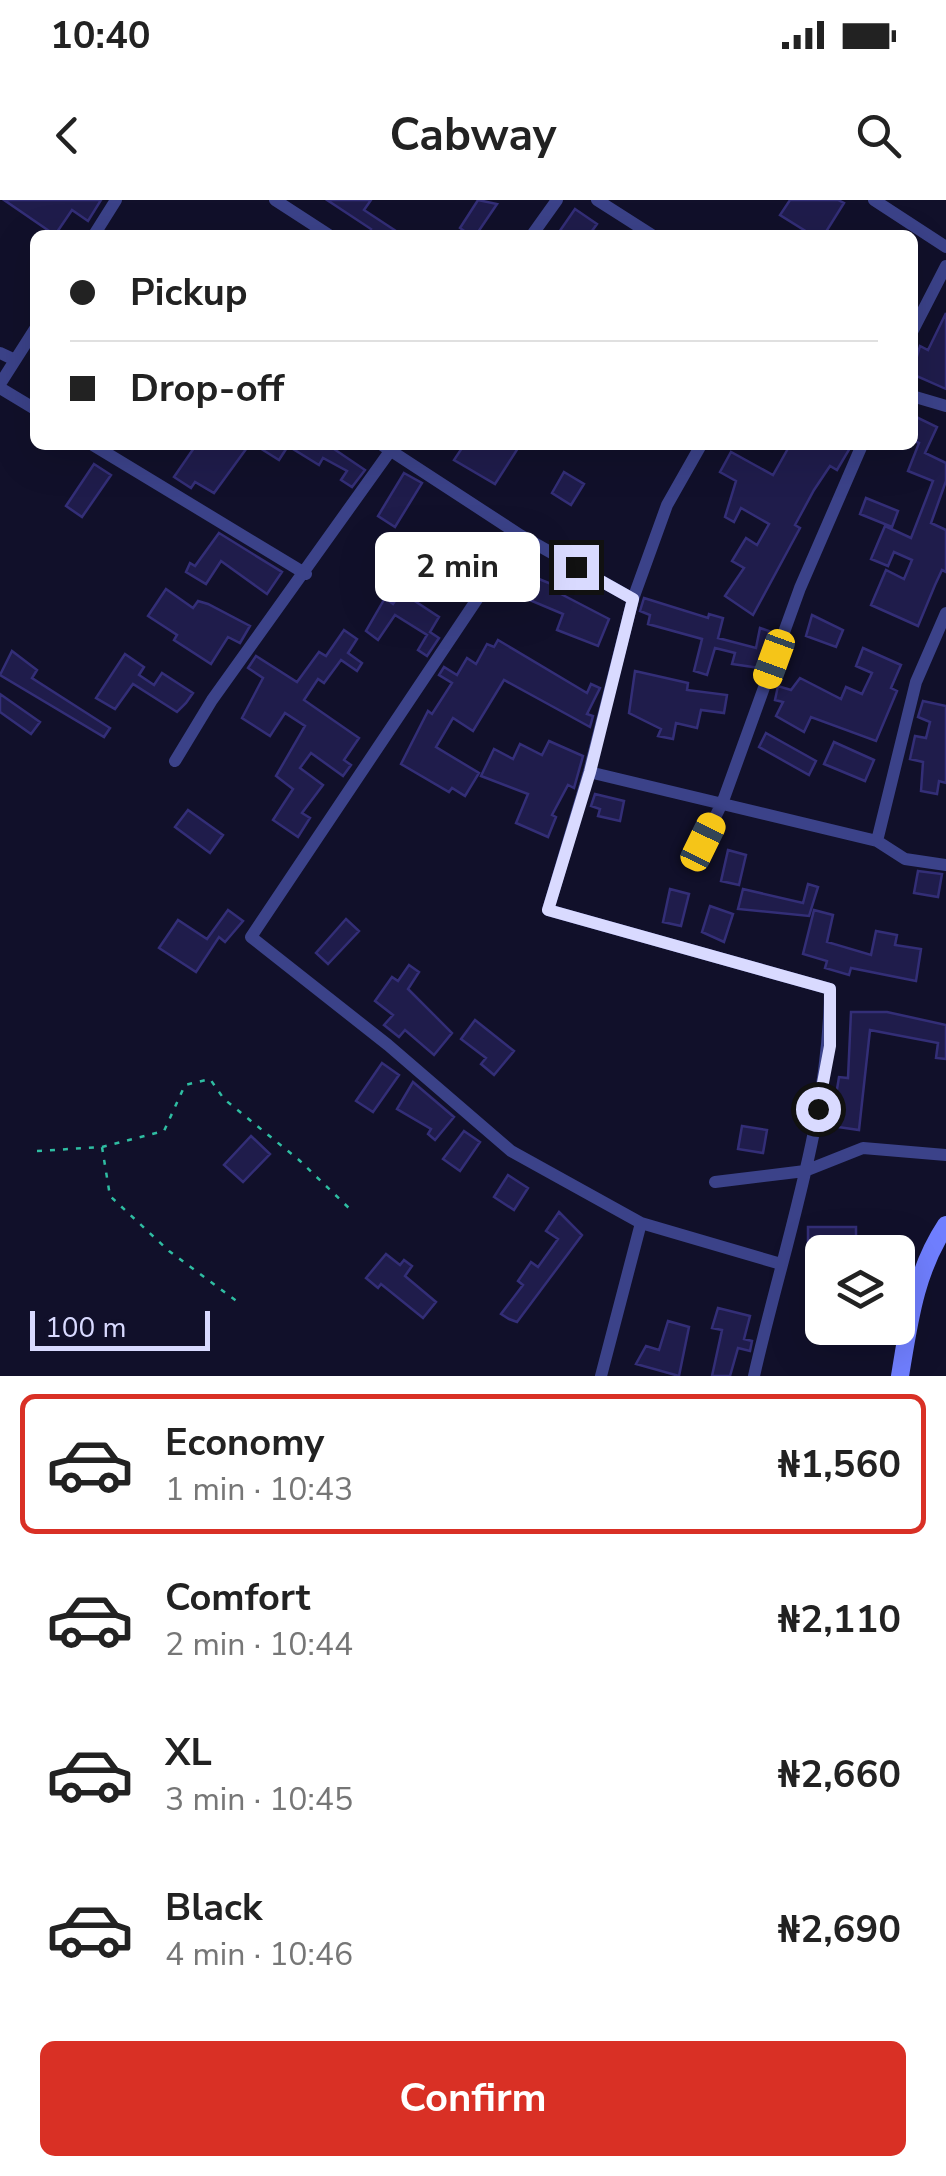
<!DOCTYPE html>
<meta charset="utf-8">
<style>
body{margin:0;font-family:"Nunito Sans",sans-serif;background:#f6f6f6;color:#222;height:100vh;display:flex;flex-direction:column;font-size:38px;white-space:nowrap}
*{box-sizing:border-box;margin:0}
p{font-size:32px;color:#767676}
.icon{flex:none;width:55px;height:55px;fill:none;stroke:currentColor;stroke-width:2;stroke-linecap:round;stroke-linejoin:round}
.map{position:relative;height:1176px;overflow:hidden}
.sheet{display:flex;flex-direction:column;background:#fff;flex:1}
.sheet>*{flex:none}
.top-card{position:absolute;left:30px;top:30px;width:888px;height:220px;border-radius:15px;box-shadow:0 10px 40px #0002;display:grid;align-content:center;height:220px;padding:0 40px;background:#fff}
.controls{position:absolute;left:805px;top:1035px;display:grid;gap:20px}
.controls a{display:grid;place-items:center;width:110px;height:110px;border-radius:15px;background:#fff;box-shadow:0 10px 40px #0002;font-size:50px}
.scale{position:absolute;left:30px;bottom:25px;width:180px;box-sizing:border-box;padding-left:10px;border:5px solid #d9daff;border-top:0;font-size:28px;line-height:35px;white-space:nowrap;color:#d9daff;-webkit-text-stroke:8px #11102a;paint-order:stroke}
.end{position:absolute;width:45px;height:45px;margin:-22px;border:12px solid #d9daff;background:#111;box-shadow:0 0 0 5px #111}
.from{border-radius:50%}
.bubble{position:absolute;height:70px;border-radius:15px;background:#fff;box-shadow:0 10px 40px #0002;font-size:32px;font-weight:700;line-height:70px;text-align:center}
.car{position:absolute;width:30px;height:60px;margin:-30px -15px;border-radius:12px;box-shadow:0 0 8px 2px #0007;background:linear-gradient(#f5c518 24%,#345 0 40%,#f5c518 0 76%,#345 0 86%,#f5c518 0)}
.top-card b{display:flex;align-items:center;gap:35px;height:95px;font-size:38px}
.top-card b+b{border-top:2px solid #e0e0e0}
.top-card i{width:25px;height:25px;background:#222}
ul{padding:18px 0 0;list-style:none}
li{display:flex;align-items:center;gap:30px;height:140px;margin:0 20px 15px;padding:0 20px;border:5px solid transparent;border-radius:15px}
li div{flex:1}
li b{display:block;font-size:38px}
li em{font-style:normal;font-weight:700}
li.selected{border-color:#d93025}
li>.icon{width:90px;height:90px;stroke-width:1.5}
.button{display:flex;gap:20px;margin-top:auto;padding:20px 40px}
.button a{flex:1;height:115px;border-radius:15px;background:#d93025;color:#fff;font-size:40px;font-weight:700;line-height:115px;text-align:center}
.status{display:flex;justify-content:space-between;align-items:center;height:70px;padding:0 50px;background:#fff;direction:ltr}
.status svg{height:28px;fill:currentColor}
header{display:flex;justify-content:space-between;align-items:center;height:130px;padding:0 40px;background:#fff;font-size:45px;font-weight:700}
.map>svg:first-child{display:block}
.building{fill:#1f1c4b;stroke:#332e77;stroke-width:2.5}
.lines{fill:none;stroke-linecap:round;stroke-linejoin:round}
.path{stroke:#2fbda2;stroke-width:2.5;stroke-dasharray:5 8;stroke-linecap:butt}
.street{stroke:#3b4289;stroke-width:12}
.secondary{stroke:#707fff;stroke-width:18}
.route{stroke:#d9daff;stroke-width:12}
</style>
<div class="status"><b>10:40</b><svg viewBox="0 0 49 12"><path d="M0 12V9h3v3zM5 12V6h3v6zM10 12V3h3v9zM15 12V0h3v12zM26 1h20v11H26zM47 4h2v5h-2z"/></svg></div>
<header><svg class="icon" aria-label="back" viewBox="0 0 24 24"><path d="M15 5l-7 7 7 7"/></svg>Cabway<svg class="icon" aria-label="search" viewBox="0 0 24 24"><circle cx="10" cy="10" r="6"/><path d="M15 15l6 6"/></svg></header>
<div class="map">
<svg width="946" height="1176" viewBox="0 0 946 1176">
<rect width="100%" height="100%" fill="#11102a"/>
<!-- building -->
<path class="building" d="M4,0H101L88,21L72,10L55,35Z
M327,0H371L364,10L402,35H367L371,29Z
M478,0L497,4L476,35H470L460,28Z
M790,0H838L844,3L824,35H812L780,15Z
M575,9L597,24L589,35H557Z
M946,113V189L912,174L920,146L928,150Z
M912,215L937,227L925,253L946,263V281L931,323L946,330V372L942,370L935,385L918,426L871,405L886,370L904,379L912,360L894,352L888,366L871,359L885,326L911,338L933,281L908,271L919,243L912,240Z
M196,245H249L214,293L195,282L191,288L174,277Z
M255,245H328L365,270L352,287L341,280L347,271L323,258L319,265L288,246L279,260Z
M464,245H520L495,284L454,260Z
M790,245L850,248L837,270L830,266L814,290L795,325L800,328L753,415L725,396L744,368L732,361L746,338L757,345L769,324L741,308L734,322L725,317L736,281L720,272L731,252L773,275Z
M94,264L111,275L82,317L66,306Z
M564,272L584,284L571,305L552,293Z
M404,273L422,283L395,327L378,316Z
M866,298L898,311L892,327L860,314Z
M219,333L282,372L267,394L221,361L206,384L186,372L190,363L195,366Z
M517,370L561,388L559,393L609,419L598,446L557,430L563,414L508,391Z
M166,389L193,408L198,401L208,404L250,426L240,443L228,437L211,464L174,440L177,435L148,416Z
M401,392L439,417L430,432L439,438L427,456L418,450L427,435L395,415L378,440L366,431L385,398L393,404Z
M644,398L708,418L709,414L723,418L718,438L756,448L760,428L769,431L760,468L732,464L735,453L715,448L707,475L694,471L702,439L648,424L650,415L640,411Z
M812,415L843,430L836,447L806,436Z
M344,430L357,439L348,453L362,463L357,471L341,460L324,483L318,479L304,500L359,538L344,560L351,565L343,576L311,553L300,568L323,585L302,613L310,618L298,637L273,620L293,589L276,576L305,526L285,513L270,536L242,518L263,478L248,468L256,456L297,482L319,452L326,456Z
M498,440L587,493L591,484L600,488L587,514L593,516L590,527L504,480L473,531L453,518L436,547L479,573L465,596L452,588L449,592L401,564L428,511L432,514L452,483L439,475L444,467L457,475L467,458L476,464L487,444L494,447Z
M863,448L901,465L891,488L897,491L876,541L811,517L804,532L776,516L783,502L775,500L778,486L791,490L800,478L841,499L846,487L862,494L872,473L856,466Z
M12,451L37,470L32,478L110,528L104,537L0,475Z
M125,454L144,467L139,475L154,485L162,473L193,493L186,503L177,512L133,484L115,509L96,498Z
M635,471L688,483L687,490L727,495L724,513L701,510L697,528L676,523L673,539L658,536L661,529L629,513Z
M0,494L40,522L31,534L0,512Z
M923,501L946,506V583L939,581L937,594L921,591L923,562L910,559L915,536L926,538L930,522L918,517Z
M766,533L816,561L809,575L759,547Z
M549,541L583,556L574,588L568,585L552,615L556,617L548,637L516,623L528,594L481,576L494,549L513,559L520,544L542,555Z
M834,542L874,560L865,581L824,564Z
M595,594L624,601L620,621L598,616L600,609L591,606Z
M188,610L223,635L210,653L175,627Z
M728,650L746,655L739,685L721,681Z
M918,671L942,674L938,697L914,693Z
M808,684L818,687L809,716L738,709L743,689L803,703Z
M670,689L689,694L681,726L663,722Z
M710,706L733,714L724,742L702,732Z
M228,710L243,721L225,742L219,737L196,772L159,748L178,720L207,739Z
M814,710L833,715L827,742L871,755L876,731L897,735L895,745L921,749L916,781L851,768L849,775L825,768L827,761L803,754Z
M346,719L359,731L328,764L316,753Z
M409,765L419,772L408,789L452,833L434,855L405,830L399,837L384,825L393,815L375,801L392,777L398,781Z
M851,812H887L946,825V859L936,858L938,843L870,830L859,930L831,926L839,877L848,878Z
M475,820L514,851L494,875L481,864L486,858L461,839Z
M382,863L399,875L373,912L356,901Z
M413,882L454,917L435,940L428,934L431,929L397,909Z
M742,926L767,930L763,953L738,949Z
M464,931L480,942L460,971L443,959Z
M251,936L270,954L243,982L224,965Z
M508,975L528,988L514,1010L494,997Z
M559,1012L582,1035L517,1122L509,1119L501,1114L523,1085L518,1081L531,1062L538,1067L558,1039L546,1031Z
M808,1027H856V1050L808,1049Z
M386,1054L400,1065L404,1060L412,1066L405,1076L436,1102L423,1118L381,1084L378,1088L366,1078Z
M718,1108L750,1116L744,1139L752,1141L750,1151L738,1148L730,1176H712L722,1130L712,1128Z
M668,1121L689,1127L679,1176L636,1164L646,1146L659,1150Z"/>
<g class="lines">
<!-- path -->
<path class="path" d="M102,947L110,996L169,1051L238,1102
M37,951L102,947L164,931L185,885L210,879L224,899L299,960L352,1011"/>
<!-- street -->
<path class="street" d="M275,0L329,35
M597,0L652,35
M874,0L946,47
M94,35L116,0
M532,35L557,0
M912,132L946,66
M0,153L15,160
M0,184L35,129
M0,188L35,209
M912,196L946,206
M93,245L306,374
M382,245L520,335L633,399L589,572L877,641L905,659L946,665
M520,335L251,737L388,845L511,951L641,1023
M633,399L667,305L701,245
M175,561L212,500L393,247
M589,572L548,710L830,789C829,921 783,1048 754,1176
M877,641L916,482L946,413
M703,642L723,601L800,388L862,245
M715,982L805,971L863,948L946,955
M601,1176L641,1023L781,1064"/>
<!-- secondary -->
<path class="secondary" d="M900,1176C909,1122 915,1072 946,1025"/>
</g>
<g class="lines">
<!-- route -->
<path class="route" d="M576,367L633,399L590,572L548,710L830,789V846L818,909"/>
</g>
</svg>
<div class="controls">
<a><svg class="icon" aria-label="layers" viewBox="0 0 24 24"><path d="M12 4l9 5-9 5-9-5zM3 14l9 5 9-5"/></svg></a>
</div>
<div class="scale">100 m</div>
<i class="end from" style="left:818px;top:909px"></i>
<i class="end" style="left:576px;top:367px"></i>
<div class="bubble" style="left:375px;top:332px;width:165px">2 min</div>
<i class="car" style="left:774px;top:459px;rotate:200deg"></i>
<i class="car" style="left:703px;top:642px;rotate:26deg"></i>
<div class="top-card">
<b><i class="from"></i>Pickup</b>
<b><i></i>Drop-off</b>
</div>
</div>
<section class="sheet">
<ul>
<li class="selected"><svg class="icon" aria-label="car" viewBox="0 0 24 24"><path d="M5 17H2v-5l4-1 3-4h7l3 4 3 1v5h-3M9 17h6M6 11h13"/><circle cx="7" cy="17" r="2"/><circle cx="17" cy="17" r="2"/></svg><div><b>Economy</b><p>1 min · 10:43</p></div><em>₦1,560</em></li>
<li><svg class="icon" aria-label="car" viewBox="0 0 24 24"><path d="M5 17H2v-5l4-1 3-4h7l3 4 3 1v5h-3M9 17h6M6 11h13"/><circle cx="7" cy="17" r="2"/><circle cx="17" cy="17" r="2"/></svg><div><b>Comfort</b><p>2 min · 10:44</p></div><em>₦2,110</em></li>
<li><svg class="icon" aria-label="car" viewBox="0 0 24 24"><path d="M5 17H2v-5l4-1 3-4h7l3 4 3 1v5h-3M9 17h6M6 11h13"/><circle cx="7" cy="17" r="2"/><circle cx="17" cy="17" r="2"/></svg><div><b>XL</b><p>3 min · 10:45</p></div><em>₦2,660</em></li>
<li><svg class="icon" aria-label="car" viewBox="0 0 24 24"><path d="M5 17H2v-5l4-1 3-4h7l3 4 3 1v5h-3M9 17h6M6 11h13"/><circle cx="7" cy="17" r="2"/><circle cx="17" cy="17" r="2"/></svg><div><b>Black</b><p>4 min · 10:46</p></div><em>₦2,690</em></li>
</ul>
<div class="button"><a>Confirm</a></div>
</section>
